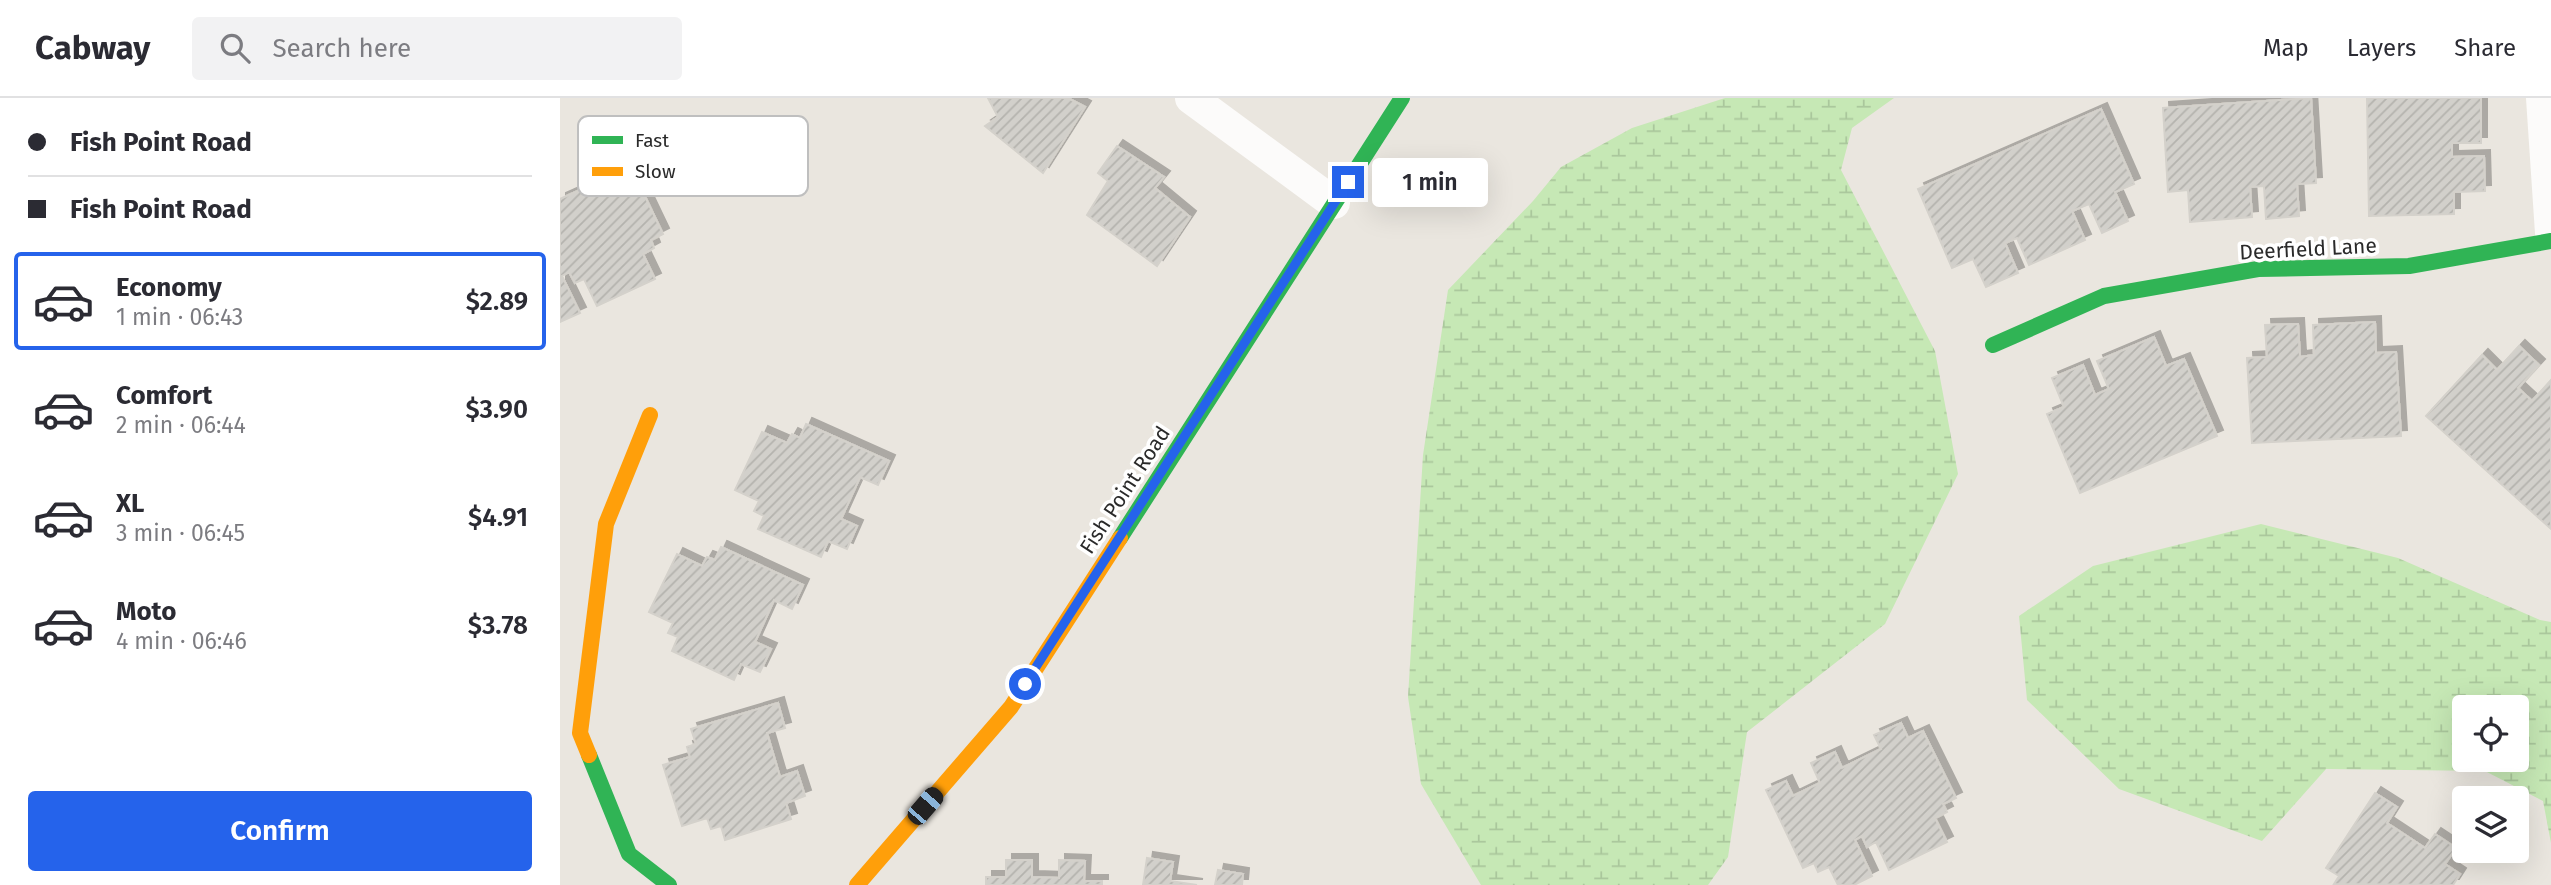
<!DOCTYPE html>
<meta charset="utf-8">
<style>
body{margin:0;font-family:"Fira Sans",sans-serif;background:#f2f2f3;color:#2b2b33;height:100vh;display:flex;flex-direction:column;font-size:26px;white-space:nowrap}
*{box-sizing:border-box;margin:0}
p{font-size:23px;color:#7c7c81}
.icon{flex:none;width:38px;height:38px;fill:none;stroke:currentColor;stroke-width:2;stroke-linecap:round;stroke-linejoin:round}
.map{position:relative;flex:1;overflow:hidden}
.details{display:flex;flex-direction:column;background:#fff;width:560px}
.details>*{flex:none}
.guide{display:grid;align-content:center;height:154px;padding:0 28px;background:#fff}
.fabs{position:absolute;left:1892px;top:597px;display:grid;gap:14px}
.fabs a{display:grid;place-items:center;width:77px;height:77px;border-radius:7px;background:#fff;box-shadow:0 7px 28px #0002;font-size:35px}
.end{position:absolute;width:32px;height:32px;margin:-16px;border:9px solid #2563eb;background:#fff;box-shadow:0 0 0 4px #fff}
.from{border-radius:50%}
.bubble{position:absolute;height:49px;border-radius:7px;background:#fff;box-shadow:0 7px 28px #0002;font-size:23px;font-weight:600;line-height:49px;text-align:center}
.car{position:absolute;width:21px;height:42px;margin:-21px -10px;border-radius:9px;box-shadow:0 0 5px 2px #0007;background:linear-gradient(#222 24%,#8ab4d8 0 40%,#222 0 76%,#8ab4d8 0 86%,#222 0)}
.guide b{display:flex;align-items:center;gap:24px;height:66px;font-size:26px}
.guide b+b{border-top:2px solid #e1e1e2}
.guide i{width:18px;height:18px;background:#2b2b33}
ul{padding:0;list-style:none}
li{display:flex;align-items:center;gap:21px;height:98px;margin:0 14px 10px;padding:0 14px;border:4px solid transparent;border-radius:7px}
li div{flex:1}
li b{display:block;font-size:26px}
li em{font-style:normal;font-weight:600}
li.active{border-color:#2563eb}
li>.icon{width:63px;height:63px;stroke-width:1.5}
.primary-button{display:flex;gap:14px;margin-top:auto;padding:14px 28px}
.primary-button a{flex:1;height:80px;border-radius:7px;background:#2563eb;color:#fff;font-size:28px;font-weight:600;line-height:80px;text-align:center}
header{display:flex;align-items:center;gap:42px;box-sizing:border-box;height:98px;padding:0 35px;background:#fff;border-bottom:2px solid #e1e1e2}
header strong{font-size:33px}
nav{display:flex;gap:38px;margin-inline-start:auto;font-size:24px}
.search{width:490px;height:63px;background:#f2f2f3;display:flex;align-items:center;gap:18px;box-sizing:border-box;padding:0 24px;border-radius:7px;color:#7c7c81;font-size:26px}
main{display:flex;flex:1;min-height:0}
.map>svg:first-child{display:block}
.wetland{fill:url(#wetland-marsh);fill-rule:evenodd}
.building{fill:url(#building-hatch);stroke:#d4d1cb;stroke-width:2;filter:url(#shadow)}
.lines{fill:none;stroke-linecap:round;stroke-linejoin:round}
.street{stroke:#fcfbfa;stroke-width:32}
.fast{stroke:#30b455;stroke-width:16}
.slow{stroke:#ff9f0a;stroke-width:16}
.route{stroke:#2563eb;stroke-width:9}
.labels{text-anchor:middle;stroke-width:7;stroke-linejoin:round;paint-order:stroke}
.street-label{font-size:21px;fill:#2a2a2a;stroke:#fff}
.key{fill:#fff;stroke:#bfbfbf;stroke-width:2}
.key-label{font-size:19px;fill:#2a2a2a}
</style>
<header>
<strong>Cabway</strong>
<div class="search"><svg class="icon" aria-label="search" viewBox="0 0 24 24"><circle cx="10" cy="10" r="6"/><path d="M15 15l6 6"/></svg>Search here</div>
<nav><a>Map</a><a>Layers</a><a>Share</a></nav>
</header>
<main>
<section class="details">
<div class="guide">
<b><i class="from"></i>Fish Point Road</b>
<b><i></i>Fish Point Road</b>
</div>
<ul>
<li class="active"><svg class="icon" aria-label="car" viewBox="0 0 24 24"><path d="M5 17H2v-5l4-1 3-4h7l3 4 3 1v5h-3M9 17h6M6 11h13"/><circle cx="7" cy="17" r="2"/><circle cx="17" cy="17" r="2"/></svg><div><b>Economy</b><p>1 min · 06:43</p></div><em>$2.89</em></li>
<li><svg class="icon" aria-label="car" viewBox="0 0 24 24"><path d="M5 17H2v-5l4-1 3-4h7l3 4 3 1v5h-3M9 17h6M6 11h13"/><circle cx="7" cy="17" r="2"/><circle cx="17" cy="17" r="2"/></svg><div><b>Comfort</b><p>2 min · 06:44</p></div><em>$3.90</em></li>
<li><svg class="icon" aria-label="car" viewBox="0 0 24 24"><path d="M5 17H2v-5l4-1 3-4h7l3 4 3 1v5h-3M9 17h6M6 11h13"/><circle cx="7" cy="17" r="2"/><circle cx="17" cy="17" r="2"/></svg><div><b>XL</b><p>3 min · 06:45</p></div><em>$4.91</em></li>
<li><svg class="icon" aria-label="car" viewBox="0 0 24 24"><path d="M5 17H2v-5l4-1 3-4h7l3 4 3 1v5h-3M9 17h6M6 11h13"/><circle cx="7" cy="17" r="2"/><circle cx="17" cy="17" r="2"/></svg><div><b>Moto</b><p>4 min · 06:46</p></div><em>$3.78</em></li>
</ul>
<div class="primary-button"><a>Confirm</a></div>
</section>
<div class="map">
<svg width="1991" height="787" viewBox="0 0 1991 787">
<defs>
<pattern id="wetland-marsh" width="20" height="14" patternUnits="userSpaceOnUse" patternTransform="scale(1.75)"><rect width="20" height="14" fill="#c6e8b5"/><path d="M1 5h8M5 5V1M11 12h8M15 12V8" fill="none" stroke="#aac79c"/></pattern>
<pattern id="building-hatch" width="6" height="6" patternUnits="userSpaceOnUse" patternTransform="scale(1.75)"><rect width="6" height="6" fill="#d2d0cb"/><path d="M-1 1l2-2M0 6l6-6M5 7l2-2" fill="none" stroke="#b4b3ae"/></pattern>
<filter id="shadow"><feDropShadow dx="6" dy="-6" stdDeviation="0" flood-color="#0004"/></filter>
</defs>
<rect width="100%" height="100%" fill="#eae6df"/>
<!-- wetland -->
<path class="wetland" d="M1165,0H1334L1292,30L1281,72L1375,253L1398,376L1325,526L1187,634L1168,759L1148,787H921L861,686L848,599L863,357L888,192L973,103L1001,69L1072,30Z
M1701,426L1838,460L1980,522L1991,524V745L1983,703L1925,673L1766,671L1702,743L1559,691L1467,602L1459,518L1533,468ZM1904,609H1956V662H1904Z"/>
<!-- building -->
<path class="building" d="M428,0H508L525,9L483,75L425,28L438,19Z
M1751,0L1756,85L1737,86L1739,118L1706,121L1704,88L1690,89L1692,119L1630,124L1628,92L1608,94L1603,10Z
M1807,0H1921V45H1892V59L1924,58L1925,93L1894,94V116L1809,118Z
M1541,11L1574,86L1555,94L1568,123L1542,135L1529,106L1512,113L1525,142L1469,167L1457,140L1445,145L1458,175L1426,189L1413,161L1392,170L1358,91Z
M557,48L604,79L595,90L630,119L597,168L527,117L548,83L538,75Z
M49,61L56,76L71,69L103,136L91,142L94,150L83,156L95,181L37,208L24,181L15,185L9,174L2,178L20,215L0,224V101L29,88L22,73Z
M1815,224L1816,255L1836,254L1841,338L1692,345L1687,260L1707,259L1705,227L1738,226L1740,259L1754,257L1753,227Z
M1594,239L1606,268L1624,261L1657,338L1520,395L1487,316L1504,309L1492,280L1523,267L1535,297L1549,291L1537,263Z
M1959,248L1979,267L1958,290L1972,303L1991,282V431L1866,318L1922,257L1937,272Z
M246,326L329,363L318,387L300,379L281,421L297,428L287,451L268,443L261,459L198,431L204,418L194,413L199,403L175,392L202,334L227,345L232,336L240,340Z
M161,449L243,487L232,511L214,502L195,544L211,551L200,574L181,566L174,582L112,553L118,539L108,535L113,525L89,514L117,456L142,468L147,459L155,462Z
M218,605L225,630L207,635L220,679L237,673L245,698L226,705L231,721L165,742L161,728L151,731L147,720L122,728L103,667L130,659L127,649L136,646L131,631Z
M1341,625L1348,640L1363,633L1396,700L1383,706L1387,714L1375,720L1387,744L1329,772L1316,744L1307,749L1302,738L1295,742L1312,778L1294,787H1278L1269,769L1258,774L1254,765L1243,770L1206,692L1226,683L1233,698L1260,685L1251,665L1275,654L1282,670L1321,651L1314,637Z
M1815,695L1837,709L1827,725L1865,750L1875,736L1896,750L1885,766L1900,776L1893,787L1774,786L1779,778L1766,770Z
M587,760L613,764L610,783L637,787H583Z
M446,762H472V779L499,780V762L525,763L524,783H542V787H426V779H446Z
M658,772L683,776L682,787H655Z"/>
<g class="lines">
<!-- street -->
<path class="street" d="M631,0L774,105
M1982,0L1991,135"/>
<!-- fast -->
<path class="fast" d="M1433,247L1544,198L1698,171L1849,168L1991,143
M560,440L842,0
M29,657L69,756L109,787"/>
<!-- slow -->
<path class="slow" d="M29,657L20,635L46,426L90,317
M297,787L451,609L560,440"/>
</g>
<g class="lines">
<!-- route -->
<path class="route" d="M465,586L788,84"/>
</g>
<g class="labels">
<!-- street labels -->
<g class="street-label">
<text transform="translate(1748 151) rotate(-3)" y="7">Deerfield Lane</text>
<text transform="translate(565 392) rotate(-57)" y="7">Fish Point Road</text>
</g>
</g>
<!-- legend -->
<rect x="18" y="18" width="230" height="80" rx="10" class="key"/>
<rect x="32" y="38" width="31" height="8" fill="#30b455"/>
<rect x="32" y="69" width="31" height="9" fill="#ff9f0a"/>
<g class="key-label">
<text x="75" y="49">Fast</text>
<text x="75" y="80">Slow</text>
</g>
</svg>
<div class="fabs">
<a><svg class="icon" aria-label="locate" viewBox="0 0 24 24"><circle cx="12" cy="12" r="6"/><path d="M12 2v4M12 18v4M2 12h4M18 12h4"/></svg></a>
<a><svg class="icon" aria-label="layers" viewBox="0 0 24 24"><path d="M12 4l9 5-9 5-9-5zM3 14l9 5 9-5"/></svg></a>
</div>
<i class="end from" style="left:465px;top:586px"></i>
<i class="end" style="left:788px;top:84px"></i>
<div class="bubble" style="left:812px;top:60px;width:116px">1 min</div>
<i class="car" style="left:365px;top:708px;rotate:41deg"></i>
</div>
</main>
